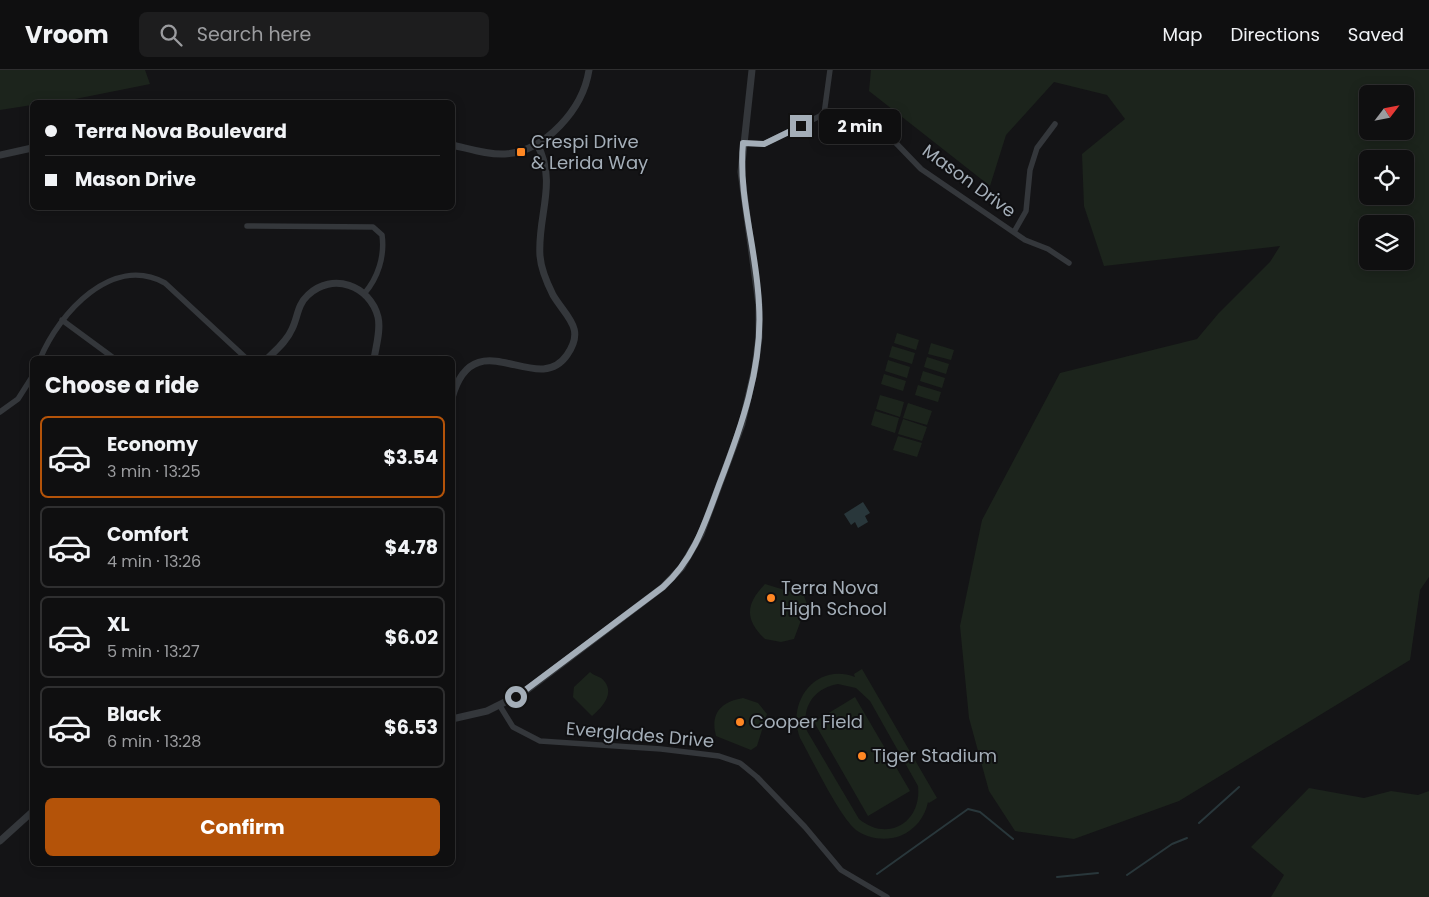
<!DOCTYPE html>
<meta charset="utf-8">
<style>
body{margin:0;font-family:Poppins,sans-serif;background:#1d1d1e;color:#f1f3f6;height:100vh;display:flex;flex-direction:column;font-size:19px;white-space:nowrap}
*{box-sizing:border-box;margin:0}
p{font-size:16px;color:#9b9c9f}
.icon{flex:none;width:28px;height:28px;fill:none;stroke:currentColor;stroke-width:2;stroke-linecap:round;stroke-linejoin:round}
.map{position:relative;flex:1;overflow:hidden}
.drawer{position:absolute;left:30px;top:286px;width:425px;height:510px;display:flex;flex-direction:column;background:#0f0f10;border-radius:8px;box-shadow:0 2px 12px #0003,0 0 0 1px #2f2f30}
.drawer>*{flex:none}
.banner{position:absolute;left:30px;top:30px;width:425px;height:110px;border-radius:8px;box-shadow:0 2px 12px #0003,0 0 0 1px #2f2f30;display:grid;align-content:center;height:110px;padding:0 15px;background:#0f0f10}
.needle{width:32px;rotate:58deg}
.tools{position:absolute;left:1359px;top:15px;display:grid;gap:10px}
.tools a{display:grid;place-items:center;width:55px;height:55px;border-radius:8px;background:#0f0f10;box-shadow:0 2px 12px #0003,0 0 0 1px #2f2f30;font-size:25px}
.end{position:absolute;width:22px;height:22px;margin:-11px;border:6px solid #a4aeb8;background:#111;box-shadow:0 0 0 2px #111}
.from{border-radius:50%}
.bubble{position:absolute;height:35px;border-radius:8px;background:#0f0f10;box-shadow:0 2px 12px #0003,0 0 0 1px #2f2f30;font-size:16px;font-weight:700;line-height:35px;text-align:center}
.banner b{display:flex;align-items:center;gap:18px;height:48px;font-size:19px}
.banner b+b{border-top:1px solid #2f2f30}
.banner i{width:12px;height:12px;background:#f1f3f6}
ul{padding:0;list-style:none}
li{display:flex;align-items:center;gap:15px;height:82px;margin:0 10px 8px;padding:0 5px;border:2px solid #2f2f30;border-radius:8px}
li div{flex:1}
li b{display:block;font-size:19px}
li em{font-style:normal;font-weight:700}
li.on{border-color:#b45309}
li>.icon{width:45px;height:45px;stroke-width:1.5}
h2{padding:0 15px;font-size:22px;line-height:60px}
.action{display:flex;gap:10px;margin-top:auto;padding:10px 15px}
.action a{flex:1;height:58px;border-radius:8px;background:#b45309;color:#fff;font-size:20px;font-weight:700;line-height:58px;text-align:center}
header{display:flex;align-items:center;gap:30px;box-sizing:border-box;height:70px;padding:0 25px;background:#0f0f10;border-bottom:1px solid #2f2f30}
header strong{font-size:24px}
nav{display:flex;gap:28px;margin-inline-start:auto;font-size:18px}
.search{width:350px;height:45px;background:#1d1d1e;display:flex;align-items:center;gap:12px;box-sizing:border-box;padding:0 18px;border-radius:8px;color:#9b9c9f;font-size:19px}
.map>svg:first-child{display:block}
.green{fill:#1c241c;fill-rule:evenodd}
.water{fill:#29373b}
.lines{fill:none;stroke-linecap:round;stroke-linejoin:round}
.stream{stroke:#29373b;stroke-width:2}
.minor{stroke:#34373b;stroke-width:5.5}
.tertiary{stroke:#34373b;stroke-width:7}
.route{stroke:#a4aeb8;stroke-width:6}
.poi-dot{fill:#ff8723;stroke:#0f0f11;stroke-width:2}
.labels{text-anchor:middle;stroke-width:4;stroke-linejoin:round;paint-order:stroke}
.poi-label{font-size:18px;fill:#a4aeb8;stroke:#0f0f11;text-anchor:start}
.street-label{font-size:18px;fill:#a4aeb8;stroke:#0f0f11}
</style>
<header>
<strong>Vroom</strong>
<div class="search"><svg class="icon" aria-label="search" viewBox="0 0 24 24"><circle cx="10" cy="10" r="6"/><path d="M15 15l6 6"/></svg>Search here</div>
<nav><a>Map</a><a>Directions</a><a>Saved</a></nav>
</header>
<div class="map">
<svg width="1429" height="827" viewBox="0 0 1429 827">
<rect width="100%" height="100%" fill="#141416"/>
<!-- green -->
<path class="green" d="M0,0H145L150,14L75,29L32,32V35L0,40Z
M871,0H1429V507L1420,520L1410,590L1179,731L1074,769L1015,761L989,721L969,648L960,556L982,450L1060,303L1197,269L1218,244L1270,192L1280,176L1104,196L1084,136L1082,84L1125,49L1107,25L1054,12L1006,65L990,116L869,21ZM1368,24H1405V61H1368ZM1368,89H1405V126H1368ZM1368,154H1405V191H1368Z
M897,263L919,270L916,280L894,273Z
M931,273L954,280L951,290L928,284Z
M892,276L915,283L912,294L889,287Z
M927,287L949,294L946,304L924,297Z
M888,290L910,297L907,308L885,301Z
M923,301L945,308L942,318L920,311Z
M884,304L906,311L903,321L881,314Z
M918,315L941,322L938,332L915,325Z
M880,325L904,332L900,347L876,339Z
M908,333L932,341L927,355L903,348Z
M875,341L899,348L895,363L871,355Z
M903,349L927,357L922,371L898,364Z
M898,366L922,373L917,387L893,380Z
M765,514L804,526L807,534L794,569L781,572L765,569C744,549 746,534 765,514Z
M862,599L937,728L929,733L928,732C925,747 915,760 900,766C886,771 868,769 856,760C839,746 812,689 800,668C786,632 816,592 855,607L854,604ZM838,614L856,618L870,631L918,716C922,752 888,773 859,749L807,661C801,637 814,618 838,614Z
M590,602C593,605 598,606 601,608C617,621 603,637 592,646L573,627L574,617Z
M855,627L910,721L868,746L814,652Z
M743,628L758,633L767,644L757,676L751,680L716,666C710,643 721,632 743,628Z
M1309,718L1364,728L1391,721L1418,725L1429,721V827H1271L1284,805L1251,777Z"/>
<!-- water -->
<path class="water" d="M863,432L870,443L865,446L868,452L858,458L855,452L851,455L844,444Z"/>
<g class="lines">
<!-- stream -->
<path class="stream" d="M1199,753L1239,717
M877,804L968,739L980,742L1013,769
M1127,805L1172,774L1187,768
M1057,807L1098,803"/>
<!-- minor -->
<path class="minor" d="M824,44L830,0
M743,73L764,74L824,44H848L866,52L893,70L921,99L1025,170L1048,179L1069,193
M247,156L373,157L382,165C385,186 378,208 364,224
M1014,162L1026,141L1030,100L1037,78L1055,54
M62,250L115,289
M40,289C59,243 112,184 165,213L247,289
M0,342L18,329L32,307
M500,636L513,657L540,671L661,679L719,686L740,693L757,707L805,757L841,800L887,827"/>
<!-- tertiary -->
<path class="tertiary" d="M452,75C470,79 488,85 505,84C546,81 583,39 589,0
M0,85L32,78
M267,289C276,280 287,271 292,259C298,247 297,235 308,225C332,202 370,215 378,247C381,260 376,276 374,289
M452,328C474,248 537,329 567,285C586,258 566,247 553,225C547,213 541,199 540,186C537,146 558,113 537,74
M452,649L487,641L523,623L663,517L682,497L701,464L742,354L755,298L759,267V235L741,102L752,0
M0,771L32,742"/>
</g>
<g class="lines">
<!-- route -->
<path class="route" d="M516,627L663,517C694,489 705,453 719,415C741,358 763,297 759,235C757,180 738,128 743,73L764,74L801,56"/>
</g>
<!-- markers -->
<g class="poi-dot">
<rect x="516" y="77" width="10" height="10" rx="2.5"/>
<circle cx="771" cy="528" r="5"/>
<circle cx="740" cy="652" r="5"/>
<circle cx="862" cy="686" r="5"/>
</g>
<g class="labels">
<!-- poi labels -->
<g class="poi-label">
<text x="531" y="78">Crespi Drive<tspan x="531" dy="21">&amp; Lerida Way</tspan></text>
<text x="781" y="524">Terra Nova<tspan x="781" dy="21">High School</tspan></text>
<text x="750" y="658">Cooper Field</text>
<text x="872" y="692">Tiger Stadium</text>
</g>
<!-- street labels -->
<g class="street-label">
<text transform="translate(969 111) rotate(36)" y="6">Mason Drive</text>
<text transform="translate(640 665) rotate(5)" y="6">Everglades Drive</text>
</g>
</g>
</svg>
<div class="tools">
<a><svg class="needle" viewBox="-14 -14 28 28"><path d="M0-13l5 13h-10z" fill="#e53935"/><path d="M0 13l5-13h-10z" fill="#9b9c9f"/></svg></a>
<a><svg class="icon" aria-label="locate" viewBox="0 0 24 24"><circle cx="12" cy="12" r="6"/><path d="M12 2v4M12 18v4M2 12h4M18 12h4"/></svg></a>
<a><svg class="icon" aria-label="layers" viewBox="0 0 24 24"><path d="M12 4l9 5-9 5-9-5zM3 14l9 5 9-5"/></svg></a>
</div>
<i class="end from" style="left:516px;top:627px"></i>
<i class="end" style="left:801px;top:56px"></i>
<div class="bubble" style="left:819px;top:39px;width:82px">2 min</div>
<div class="banner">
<b><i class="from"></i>Terra Nova Boulevard</b>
<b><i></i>Mason Drive</b>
</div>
<section class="drawer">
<h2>Choose a ride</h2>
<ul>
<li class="on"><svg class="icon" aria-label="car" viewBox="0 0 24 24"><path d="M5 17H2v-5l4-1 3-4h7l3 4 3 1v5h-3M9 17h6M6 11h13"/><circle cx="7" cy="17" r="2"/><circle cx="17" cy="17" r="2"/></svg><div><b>Economy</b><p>3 min · 13:25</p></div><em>$3.54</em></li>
<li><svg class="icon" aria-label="car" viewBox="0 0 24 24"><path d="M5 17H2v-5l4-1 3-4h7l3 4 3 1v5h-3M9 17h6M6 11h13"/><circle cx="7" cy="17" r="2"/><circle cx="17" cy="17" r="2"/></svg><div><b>Comfort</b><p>4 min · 13:26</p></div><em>$4.78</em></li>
<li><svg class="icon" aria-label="car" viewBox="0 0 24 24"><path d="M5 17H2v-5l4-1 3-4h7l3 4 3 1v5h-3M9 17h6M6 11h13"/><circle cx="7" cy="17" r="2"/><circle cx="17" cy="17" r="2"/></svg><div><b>XL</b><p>5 min · 13:27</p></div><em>$6.02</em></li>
<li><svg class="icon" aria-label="car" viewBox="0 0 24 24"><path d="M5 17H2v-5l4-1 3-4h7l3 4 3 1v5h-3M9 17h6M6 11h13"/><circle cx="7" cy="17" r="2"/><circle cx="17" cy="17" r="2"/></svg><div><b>Black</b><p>6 min · 13:28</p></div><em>$6.53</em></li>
</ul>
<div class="action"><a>Confirm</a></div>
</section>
</div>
